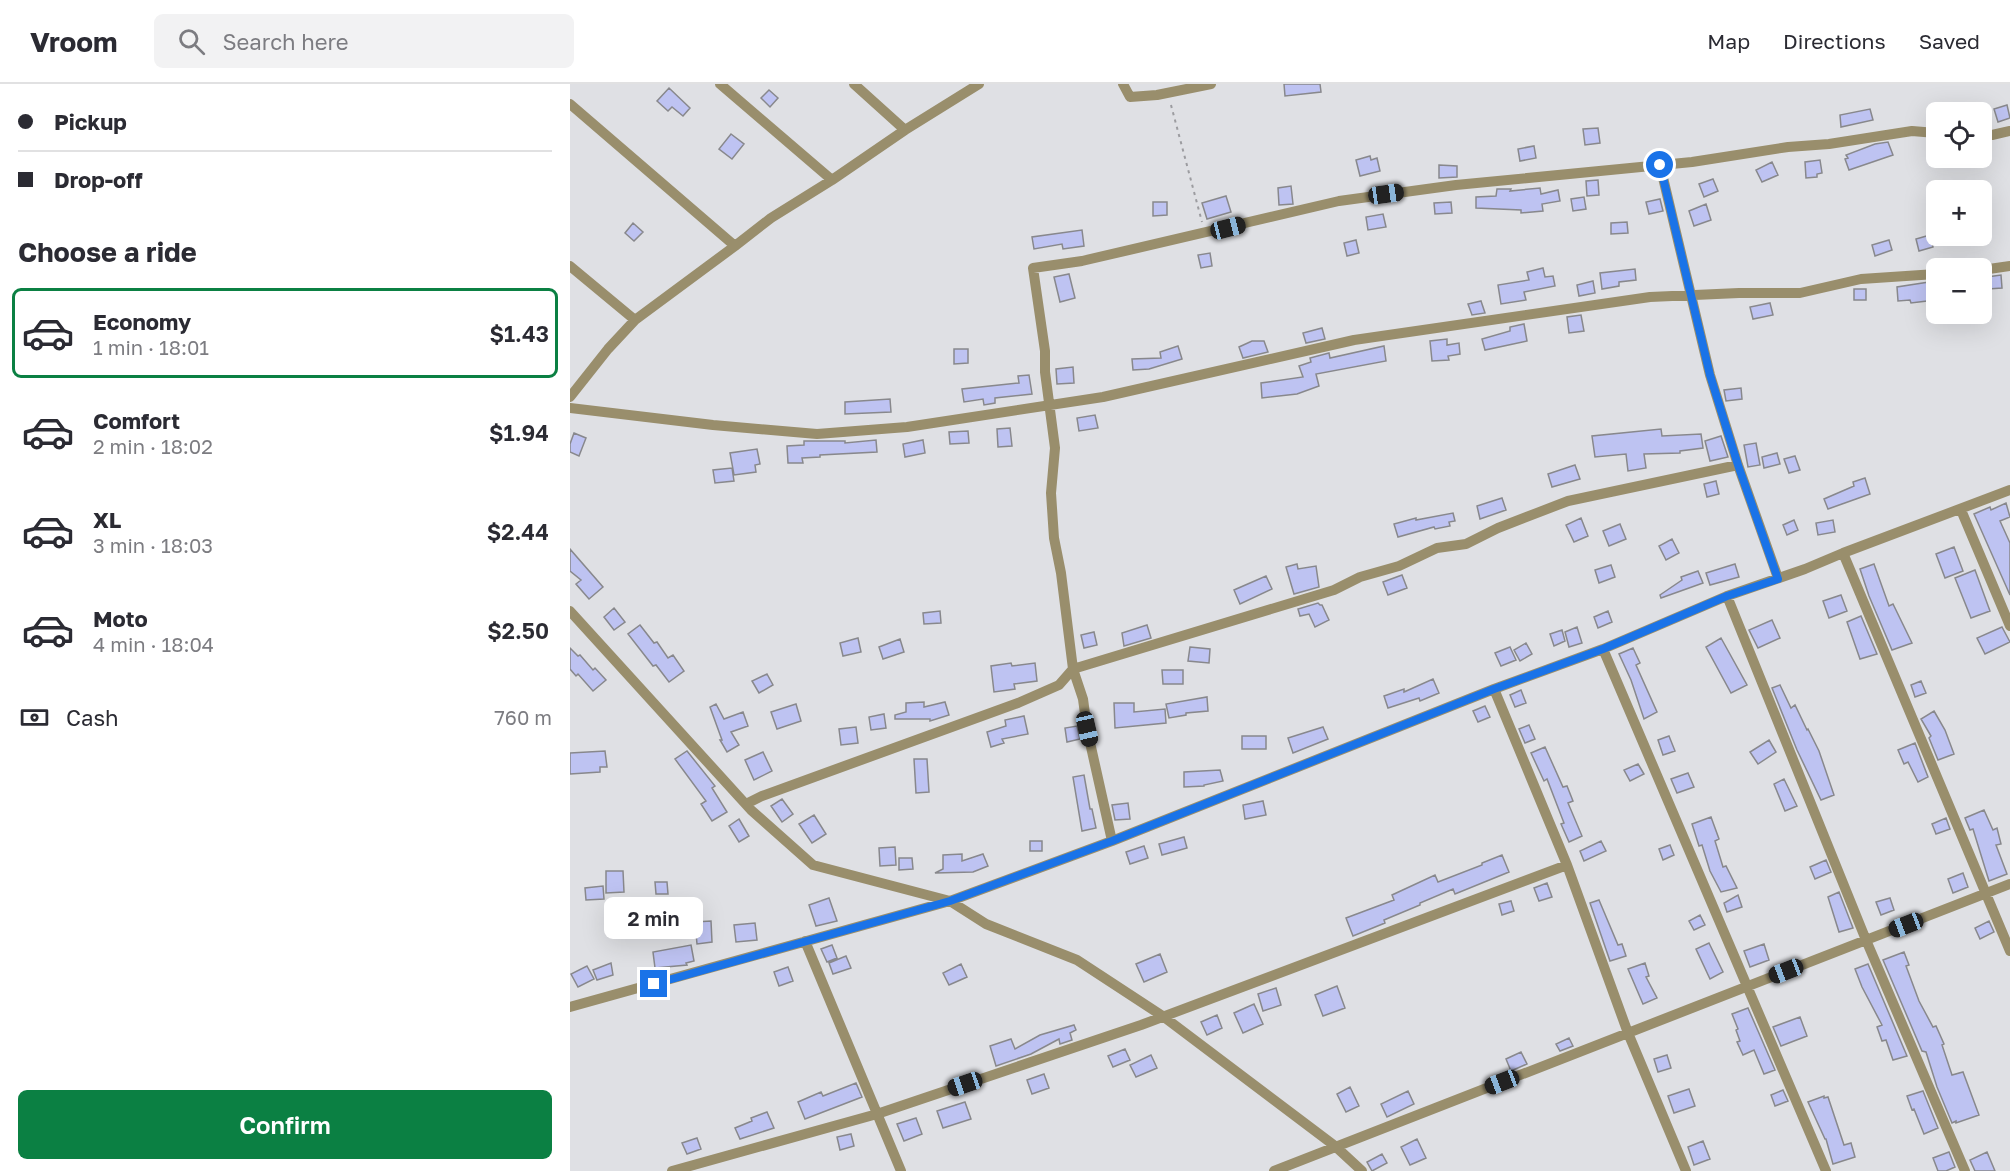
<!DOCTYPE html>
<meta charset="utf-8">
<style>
body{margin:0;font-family:"Golos Text",sans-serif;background:#f2f2f3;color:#2b2b33;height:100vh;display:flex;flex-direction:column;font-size:22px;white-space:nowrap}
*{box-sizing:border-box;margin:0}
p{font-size:20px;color:#7c7c81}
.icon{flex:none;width:33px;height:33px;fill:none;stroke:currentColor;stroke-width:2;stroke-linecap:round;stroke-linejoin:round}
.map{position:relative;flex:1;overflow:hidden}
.side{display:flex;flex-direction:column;background:#fff;width:570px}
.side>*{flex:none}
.top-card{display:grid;align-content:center;height:132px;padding:0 18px;background:#fff}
.fabs{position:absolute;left:1356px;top:18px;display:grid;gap:12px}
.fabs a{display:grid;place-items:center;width:66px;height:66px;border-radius:9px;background:#fff;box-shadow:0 6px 24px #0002;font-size:30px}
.end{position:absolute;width:27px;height:27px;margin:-14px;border:8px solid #1a73e8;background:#fff;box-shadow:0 0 0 3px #fff}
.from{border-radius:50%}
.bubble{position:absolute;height:42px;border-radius:9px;background:#fff;box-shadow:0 6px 24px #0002;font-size:20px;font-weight:600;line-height:42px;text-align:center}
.car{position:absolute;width:18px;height:36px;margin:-18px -9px;border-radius:8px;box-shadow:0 0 4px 2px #0007;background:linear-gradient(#222 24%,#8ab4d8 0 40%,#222 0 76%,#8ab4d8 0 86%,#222 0)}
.top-card b{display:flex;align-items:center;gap:21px;height:57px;font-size:22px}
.top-card b+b{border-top:2px solid #e1e1e2}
.top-card i{width:15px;height:15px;background:#2b2b33}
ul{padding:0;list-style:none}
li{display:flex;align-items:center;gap:18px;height:90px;margin:0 12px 9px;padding:0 6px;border:3px solid transparent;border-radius:9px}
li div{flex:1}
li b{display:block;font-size:22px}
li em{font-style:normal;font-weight:600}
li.selected{border-color:#0b8043}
li>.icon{width:54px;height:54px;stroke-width:1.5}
h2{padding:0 18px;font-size:27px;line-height:72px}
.pay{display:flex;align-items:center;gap:15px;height:66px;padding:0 18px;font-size:22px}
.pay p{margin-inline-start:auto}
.button{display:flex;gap:12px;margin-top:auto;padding:12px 18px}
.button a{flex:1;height:69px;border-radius:9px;background:#0b8043;color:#fff;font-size:24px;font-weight:600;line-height:69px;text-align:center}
header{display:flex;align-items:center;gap:36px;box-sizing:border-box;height:84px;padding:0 30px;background:#fff;border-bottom:2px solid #e1e1e2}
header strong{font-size:28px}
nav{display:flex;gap:33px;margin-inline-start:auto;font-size:21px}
.search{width:420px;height:54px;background:#f2f2f3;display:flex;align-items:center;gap:15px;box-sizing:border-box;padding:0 21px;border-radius:9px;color:#7c7c81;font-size:22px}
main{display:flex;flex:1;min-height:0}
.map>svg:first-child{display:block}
.building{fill:#bec3f2;stroke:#88888c;stroke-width:1.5}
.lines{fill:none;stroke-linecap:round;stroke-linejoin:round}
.path{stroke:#9c9ca0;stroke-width:2;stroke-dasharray:3 4.5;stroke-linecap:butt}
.street{stroke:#998e6c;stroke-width:10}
.route{stroke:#1a73e8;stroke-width:8}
</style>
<header>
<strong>Vroom</strong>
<div class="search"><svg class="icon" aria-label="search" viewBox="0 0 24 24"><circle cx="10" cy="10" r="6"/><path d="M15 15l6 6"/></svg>Search here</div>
<nav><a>Map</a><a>Directions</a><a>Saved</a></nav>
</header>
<main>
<section class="side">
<div class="top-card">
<b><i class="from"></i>Pickup</b>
<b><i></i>Drop-off</b>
</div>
<h2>Choose a ride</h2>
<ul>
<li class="selected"><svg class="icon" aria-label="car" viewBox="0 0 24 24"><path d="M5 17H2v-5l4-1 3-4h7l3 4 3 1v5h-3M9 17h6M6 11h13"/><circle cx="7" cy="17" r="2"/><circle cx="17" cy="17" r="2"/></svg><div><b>Economy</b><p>1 min · 18:01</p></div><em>$1.43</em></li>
<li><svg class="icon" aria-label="car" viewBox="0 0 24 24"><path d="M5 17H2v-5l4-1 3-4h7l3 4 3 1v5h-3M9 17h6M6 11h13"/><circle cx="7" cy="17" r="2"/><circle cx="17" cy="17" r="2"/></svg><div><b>Comfort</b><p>2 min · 18:02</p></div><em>$1.94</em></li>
<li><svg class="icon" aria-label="car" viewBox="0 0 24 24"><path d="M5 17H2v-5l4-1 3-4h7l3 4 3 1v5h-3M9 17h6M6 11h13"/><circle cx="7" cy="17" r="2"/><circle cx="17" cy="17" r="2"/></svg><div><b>XL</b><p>3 min · 18:03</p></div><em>$2.44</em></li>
<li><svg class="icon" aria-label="car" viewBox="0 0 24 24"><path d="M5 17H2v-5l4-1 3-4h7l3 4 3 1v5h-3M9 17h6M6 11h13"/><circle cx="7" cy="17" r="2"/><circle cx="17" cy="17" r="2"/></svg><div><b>Moto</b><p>4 min · 18:04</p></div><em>$2.50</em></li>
</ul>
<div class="pay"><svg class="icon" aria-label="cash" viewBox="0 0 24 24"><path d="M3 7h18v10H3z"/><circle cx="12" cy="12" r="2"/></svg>Cash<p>760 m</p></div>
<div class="button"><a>Confirm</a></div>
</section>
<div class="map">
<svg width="1440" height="1087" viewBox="0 0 1440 1087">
<rect width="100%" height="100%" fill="#dfe0e4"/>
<!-- building -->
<path class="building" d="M714,0H750L751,8L715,12Z
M99,4L120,24L113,32L102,23L98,27L87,17Z
M199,6L208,14L200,23L191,14Z
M1437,21L1440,34L1428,38L1424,25Z
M1300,25L1303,36L1271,43L1270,31Z
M1028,44L1030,59L1015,61L1013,45Z
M161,50L174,60L162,75L149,65Z
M1318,58L1323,71L1279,86L1275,75L1278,74L1276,71L1305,60Z
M964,62L966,74L950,77L948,65Z
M800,72L801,76L807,74L810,87L790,92L786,76Z
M1250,76L1252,89L1247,90V93L1236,94L1235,78Z
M1202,78L1208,91L1192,98L1186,86Z
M869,81L887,82V93L869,94Z
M1143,95L1148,107L1134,113L1129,100Z
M1028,96L1029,111L1017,112L1016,97Z
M721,102L723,120L709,121L708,104Z
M970,104L971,110L988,106L990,117L972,120L973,127L951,129V126L906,124V113L926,112L927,105H941L940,107Z
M656,112L661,128L637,135L632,119Z
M1014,113L1016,125L1003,127L1001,115Z
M1090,115L1093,127L1079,130L1076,118Z
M583,118H597V131L583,132Z
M881,118L882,129L865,130L864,119Z
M1136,120L1141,136L1124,142L1119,127Z
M813,130L816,143L798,146L796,133Z
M1057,138L1058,149L1041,150V139Z
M63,139L73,148L64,157L55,149Z
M512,146L514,162L493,165L492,160L464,165L462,153Z
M1360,151L1363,163L1349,167L1346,155Z
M786,156L789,169L777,172L774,159Z
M1319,156L1322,166L1305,172L1302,161Z
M640,169L642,182L631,184L628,171Z
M973,184L975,193L983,192L985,202L954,208L956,216L931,220L928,201L959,196L957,188Z
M1065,185L1066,196L1049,198V202L1032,205L1030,189Z
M499,190L505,214L490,218L484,193Z
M1431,191L1432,204L1418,205L1417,193Z
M1023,197L1025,209L1009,212L1007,201Z
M1359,198H1365V216L1341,219L1340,216L1328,217L1327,203Z
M1284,205H1296V216H1284Z
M911,217L915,229L902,231L898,220Z
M1200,219L1203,231L1183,235L1180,223Z
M1011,231L1014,247L999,249L997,233Z
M954,240L957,257L915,266L912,255L940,247V243Z
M752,244L755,255L736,259L733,249Z
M877,255V261L889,259L890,270L878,272L879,276L862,277L860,257Z
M682,257H694L698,268L673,274L669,263Z
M608,262L612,275L579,285L563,286L562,275L591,274L590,268Z
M814,262L816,277L746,290L749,302L727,310L692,314L691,299L733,293L729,282L741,278L740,274L759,269L760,274Z
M384,265H398V279L384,280Z
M503,283L504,299L487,300L486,285Z
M459,291L462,310L425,314V319L414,321L413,315L394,318L392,305L449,299L448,292Z
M1171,304L1172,315L1156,317L1154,306Z
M320,315L321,328L275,330V318Z
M525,331L528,344L509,347L507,334Z
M440,344L442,362L428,363L427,345Z
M1091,345L1092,352L1131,350L1133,364L1110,367V369L1074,370L1076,384L1058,387L1056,370L1025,373L1022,352Z
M398,347L399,359L380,360L379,348Z
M4,349L16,354L9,372L0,368V360Z
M1151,352L1158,373L1140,377L1135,357Z
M306,356L307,368L250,371V373L232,374L233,379H218L217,362L234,361V357H275V359Z
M353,356L355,369L335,373L333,360Z
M1186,359L1190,381L1178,383L1174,361Z
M187,365L190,380L185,381L186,388L164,391L160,369Z
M1207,369L1210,380L1194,384L1192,373Z
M1225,372L1230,386L1219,389L1214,375Z
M1005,381L1010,395L982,403L978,390Z
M162,384L164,397L145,399L143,386Z
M1295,394L1300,410L1258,425L1254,415L1284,402L1283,398Z
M1146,397L1149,410L1137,413L1134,400Z
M932,414L936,426L910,435L907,422Z
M1436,419L1440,433L1430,437L1440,459V511L1404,430L1420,423L1421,426Z
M883,429L885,437L879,438L880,442L865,445L864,443L828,453L824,440L846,434V436Z
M1011,434L1018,452L1004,458L996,441Z
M1224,436L1228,446L1217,451L1213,441Z
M1263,436L1265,448L1248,451L1246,439Z
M1050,440L1056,455L1039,462L1033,447Z
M1102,455L1109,469L1096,476L1089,462Z
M1384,463L1393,487L1375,494L1366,470Z
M0,465L33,503L19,515L6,500L11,496L0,487Z
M727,480L728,485L746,482L749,503L724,510L716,483Z
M1165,480L1169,493L1140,501L1136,489Z
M1304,480L1319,522L1323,520L1342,559L1322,566L1299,512L1290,485Z
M1041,481L1045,493L1029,499L1025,486Z
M1405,486L1420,527L1401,534L1385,494Z
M1128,487L1133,499L1091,514L1090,511L1112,496L1111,493Z
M832,491L837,504L818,511L813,498Z
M696,492L702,505L670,520L664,506Z
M1271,511L1277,527L1259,534L1253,517Z
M748,519L750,521H752L759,536L745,543L739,530L730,532L728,525Z
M44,524L55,538L44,546L34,533Z
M370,527L371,539L354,540L353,529Z
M1038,527L1042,538L1028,544L1024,533Z
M1291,532L1307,570L1290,575L1277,538Z
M1202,536L1210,554L1188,564L1179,546Z
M70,541L84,559L87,558L98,574L103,571L114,587L99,598L86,581L83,582L58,550Z
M577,541L581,554L554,562L552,549Z
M1007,543L1012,559L999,563L995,548Z
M1432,543L1440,558L1415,570L1407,554Z
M992,546L995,557L984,562L980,550Z
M524,548L527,561L514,564L511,551Z
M288,554L291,568L273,572L270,559Z
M1151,554L1177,601L1161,609L1136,563Z
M330,555L334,568L313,575L309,563Z
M956,559L962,570L950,577L944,566Z
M620,563L640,565L639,579L618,577Z
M940,563L946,576L931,582L925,569Z
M0,564L8,572L10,571L23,586L25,584L36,596L23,607L8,590L6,592L0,585Z
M1063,564L1070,579L1066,581L1087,628L1074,635L1061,596L1049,570Z
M441,579L442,582L465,579L467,597L444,600L445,605L424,608L421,582Z
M592,586H613V600H593Z
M197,590L203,601L189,609L182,597Z
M863,595L869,609L850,617L849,614L818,624L814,612L834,605V608Z
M1351,597L1356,609L1345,613L1341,601Z
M1210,601L1221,624L1225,621L1237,646L1238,645L1249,667L1264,711L1251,716L1227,666L1202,604Z
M951,606L956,619L945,623L940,611Z
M637,613L638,627L616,629V631L599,634L596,620Z
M354,618V623L375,618L379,631L360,637V635H325V631L336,628V619Z
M544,619H564V628L595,625L596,639L545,644Z
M146,620L154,635L173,628L178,642L161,648L169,661L157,668L150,656H152L140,623Z
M226,620L231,637L207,645L201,628Z
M915,622L920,633L908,638L903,627Z
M1364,627L1375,646L1384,670L1368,676L1359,654L1361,652L1351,635Z
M314,630L316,644L301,646L299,633Z
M454,632L458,650L432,655L434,659L421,663L417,648L436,642L435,636Z
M959,641L965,655L955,659L949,645Z
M507,642L510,655L497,658L495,644Z
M286,643L288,659L271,661L269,645Z
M753,643L758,655L723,669L718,654Z
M672,652H696V665H672Z
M1099,652L1105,667L1093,671L1088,656Z
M1199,656L1206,668L1188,680L1180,668Z
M1345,659L1358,693L1348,698L1338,678L1334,680L1328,666Z
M975,663L993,703L997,702L1003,717L998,719L1012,752L999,758L991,740L994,739L977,695L974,697L961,669Z
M35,667L37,683H30V688L0,690V669Z
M117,667L145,702L142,704L157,728L142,737L131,720L136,717L105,675Z
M193,668L202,687L184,696L175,676Z
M344,675H357L359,708L346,709Z
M1068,680L1074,690L1060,697L1054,686Z
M650,686L653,697L634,701V702L614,703V688Z
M1118,689L1124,703L1107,709L1101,695Z
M514,691L520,725H522L526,744L512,747L503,693Z
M1214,695L1227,722L1215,727L1204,700Z
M212,715L223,730L212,738L201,722Z
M693,717L696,731L675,735L673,721Z
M558,719L560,735L545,736L542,721Z
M1414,726L1423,746L1427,744L1431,760L1426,761L1437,790L1419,797L1403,745L1400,746L1395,734Z
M244,731L256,750L242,759L229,740Z
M1141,733L1149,755L1145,757L1153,783L1156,782L1167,804L1151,808L1140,787L1132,761L1129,762L1122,740Z
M1376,734L1380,745L1366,750L1362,740Z
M169,735L179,752L169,758L159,742Z
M614,753L617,764L592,771L589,760Z
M460,757H472V767H460Z
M1031,757L1036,767L1014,777L1010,767Z
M1100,761L1104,771L1093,776L1089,765Z
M574,762L578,774L560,780L556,768Z
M325,763L326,781L310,782L309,764Z
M392,770V777L413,770L418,782L403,788L365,789L373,785V771Z
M932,771L939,788L885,810L883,805L850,819V821L814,836L815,839L783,852L776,834L824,816L822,811L865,791L868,798L912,781V779Z
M329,774H342L343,785L329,786Z
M1256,776L1261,788L1245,795L1240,783Z
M36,787H53L54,808L36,809Z
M1393,789L1398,803L1383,809L1378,795Z
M85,798H97L98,810H86Z
M977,799L982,813L969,817L964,804Z
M33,802L34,815L16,816L15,804Z
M1269,808L1283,844L1269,848L1258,813Z
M1168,811L1172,823L1157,828L1154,819Z
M259,814L267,837L246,842L239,821Z
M1320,814L1324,826L1311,831L1306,818Z
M1029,816L1048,861L1052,860L1056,872L1040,877L1020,819Z
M941,817L944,827L932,831L929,820Z
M1130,831L1135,841L1124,846L1119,837Z
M141,837L142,858L127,860L125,838Z
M1419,837L1424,848L1410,855L1405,844Z
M185,839L187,856L166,858L164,841Z
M1139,859L1153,888L1140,895L1126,865Z
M1194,860L1199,876L1180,883L1174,867Z
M121,861L124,877L116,879L117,881L85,884L83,868Z
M262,861L267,874L257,878L251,865Z
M1334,868L1339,881L1336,882L1349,917L1363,943L1366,942L1374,960L1372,961L1382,991L1393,988L1409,1031L1386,1039V1037L1382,1039L1367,1003L1356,968L1352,967L1313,876Z
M590,870L597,888L574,898L566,880Z
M276,872L281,884L263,890L259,879Z
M41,879L43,891L27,896L23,886Z
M1075,879L1079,892L1076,893L1087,914L1073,920L1058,885Z
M391,880L397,893L379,901L373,889Z
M1298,880L1337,972L1323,976L1316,956L1312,957L1307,943L1312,941L1292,903L1285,885Z
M17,882L24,895L8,903L1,890Z
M218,883L223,897L209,902L204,888Z
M767,902L775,924L753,932L745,911Z
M706,904L711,921L693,927L688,910Z
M684,920L693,940L673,949L664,929Z
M1178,924L1205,986L1194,990L1184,966L1173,971L1167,958L1170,957L1166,946L1168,945L1162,930Z
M647,931L652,944L637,951L631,938Z
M1230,933L1237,952L1211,962L1203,943Z
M504,941L506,946L500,949L502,956L490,960L489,955L461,970L426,982L420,962L441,955L445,965L470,951Z
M999,954L1003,962L990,967L986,960Z
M555,965L560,976L543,983L538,972Z
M951,968L957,980L941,987L936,975Z
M581,971L587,984L566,993L560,981Z
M1097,971L1101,984L1088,988L1084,975Z
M474,990L479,1004L462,1010L457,996Z
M286,999L292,1013L235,1035L228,1018L251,1008L253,1012Z
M780,1003L789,1022L776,1028L767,1010Z
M1119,1005L1125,1022L1104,1029L1098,1012Z
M1213,1006L1218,1017L1205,1022L1201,1011Z
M838,1007L844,1020L817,1033L811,1020Z
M1353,1007L1368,1044L1354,1050L1344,1025L1342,1026L1337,1012Z
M1254,1012V1014L1258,1013L1274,1061L1281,1059L1285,1073L1263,1080L1256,1055H1255L1238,1018Z
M395,1018L401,1035L373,1044L367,1027Z
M197,1028L204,1044L170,1055L165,1044L182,1037L181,1034Z
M346,1034L352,1050L334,1057L327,1040Z
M281,1050L284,1062L270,1066L267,1053Z
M127,1054L131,1065L117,1070L112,1059Z
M847,1055L856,1074L840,1081L831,1063Z
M1133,1057L1140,1075L1124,1081L1118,1063Z
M1379,1068L1385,1083L1376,1087H1368L1363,1074Z
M1417,1068L1425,1087H1405L1400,1076Z
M812,1070L817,1079L802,1087L797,1078Z"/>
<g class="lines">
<!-- path -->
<path class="path" d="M601,21L632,138"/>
<!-- street -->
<path class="street" d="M150,0L262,96L335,46L409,0
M284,0L335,46
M553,0L560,13L587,11L641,0
M0,20L165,162L201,134L262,96
M1412,51H1422L1440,47
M1090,81L1140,291L1168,381L1208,494
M0,182L65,236
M1412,186L1440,182
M0,313L38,265L65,236L165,162
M0,324L143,341L247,350L337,343L533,313L784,256L1080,213L1169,209H1230L1291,195L1366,190
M1391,426L1440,542
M1273,469L1440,867
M1157,512L1296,856L1395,1087
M0,527L181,726L243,781L380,817L416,840L507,876L594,933L765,1062L792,1087
M1033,565L1256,1087
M924,605L997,781L1058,949L1116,1087
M176,720L192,712L448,619L489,601L503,585L764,506L790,493L829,482L867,464L896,460L928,444L998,417L1168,381
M542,757L517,645L513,615L503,585L491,489L484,454L481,409L485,364L475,288V267L463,184L512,177L769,117L886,101L1122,78L1218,63L1259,60L1342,47L1366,49
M235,857L331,1087
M0,923L380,817L542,757L924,605L1033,565L1157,512L1235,485L1273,469L1440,406
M102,1087L307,1030L571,941L997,781
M704,1087L1440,800"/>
</g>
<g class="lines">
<!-- route -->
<path class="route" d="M84,900L380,817L542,757L924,605L1033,565L1157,512L1208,495L1168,381L1140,291L1090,81"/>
</g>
</svg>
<div class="fabs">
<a><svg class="icon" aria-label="locate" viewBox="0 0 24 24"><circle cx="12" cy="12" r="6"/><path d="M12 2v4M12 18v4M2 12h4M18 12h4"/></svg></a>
<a>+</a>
<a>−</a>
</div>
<i class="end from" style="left:1090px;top:81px"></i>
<i class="end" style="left:84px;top:900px"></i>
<div class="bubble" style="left:34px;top:813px;width:99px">2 min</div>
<i class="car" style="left:816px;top:110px;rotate:82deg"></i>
<i class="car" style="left:658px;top:144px;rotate:76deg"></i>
<i class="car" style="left:517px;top:645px;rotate:167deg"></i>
<i class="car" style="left:1336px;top:841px;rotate:249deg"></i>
<i class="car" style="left:1216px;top:887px;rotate:249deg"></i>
<i class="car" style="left:932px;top:998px;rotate:249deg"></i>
<i class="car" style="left:395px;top:1000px;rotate:251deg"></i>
</div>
</main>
